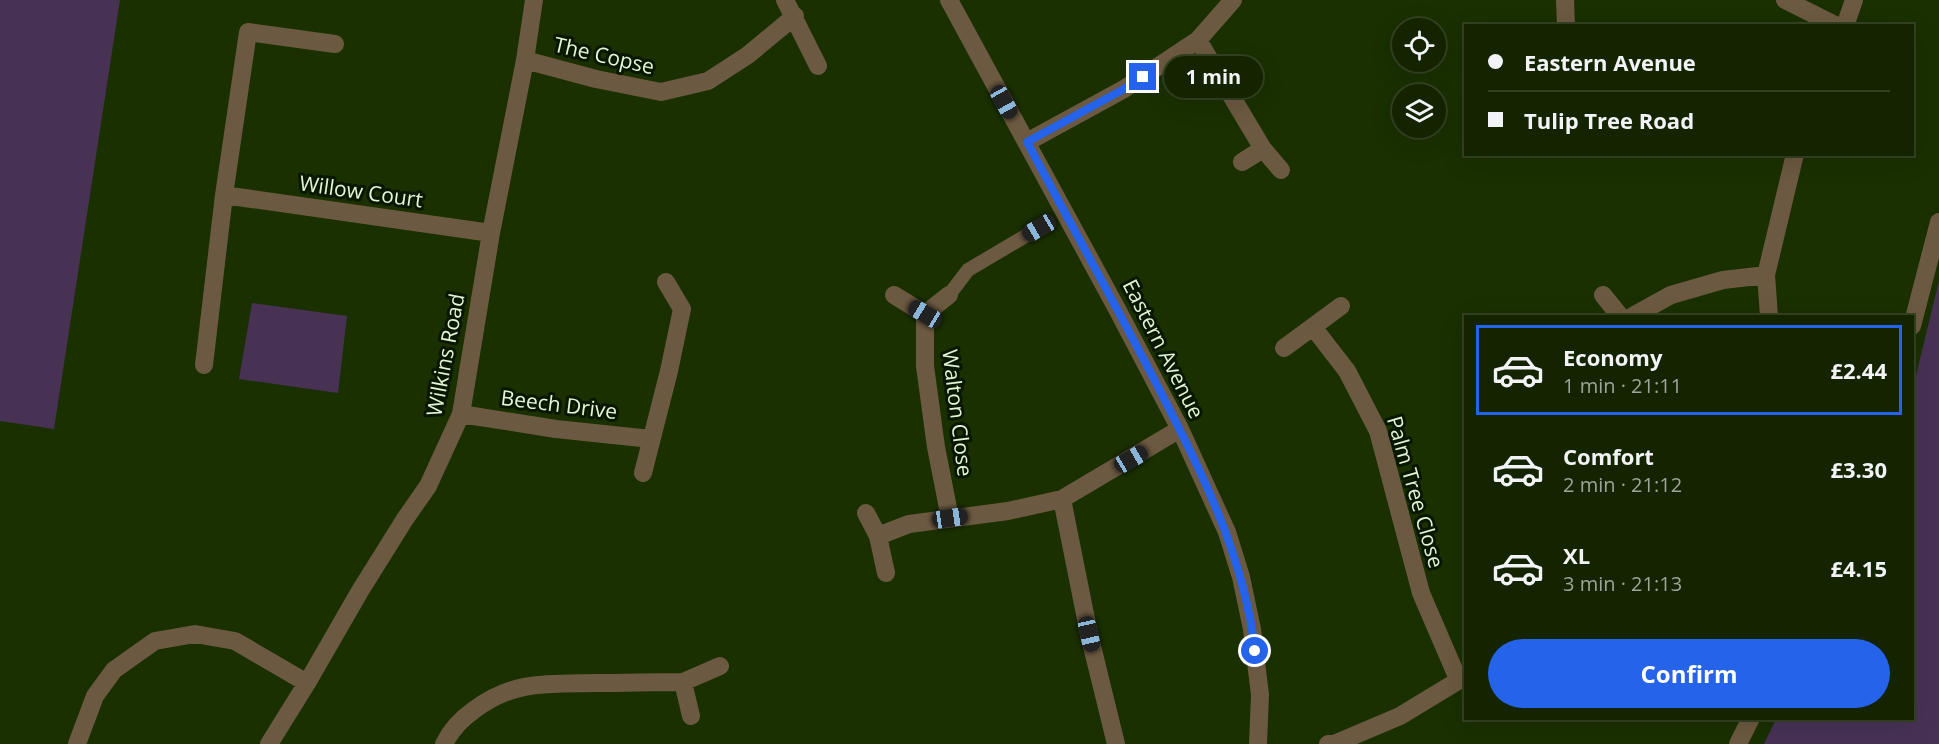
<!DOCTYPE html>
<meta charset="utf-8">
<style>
body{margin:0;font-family:"Open Sans",sans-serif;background:#21300f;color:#f1f3f6;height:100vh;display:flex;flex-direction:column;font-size:22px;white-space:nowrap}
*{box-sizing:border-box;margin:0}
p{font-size:20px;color:#9da499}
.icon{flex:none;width:33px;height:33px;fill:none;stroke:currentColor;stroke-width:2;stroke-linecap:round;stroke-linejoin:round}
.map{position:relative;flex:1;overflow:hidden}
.drawer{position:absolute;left:1464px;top:315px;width:450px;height:405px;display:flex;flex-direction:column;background:#142400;border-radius:0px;box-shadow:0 6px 24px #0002,0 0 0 2px #334122}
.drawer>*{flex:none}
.top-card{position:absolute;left:1464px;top:24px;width:450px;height:132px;border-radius:0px;box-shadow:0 6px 24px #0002,0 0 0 2px #334122;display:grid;align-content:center;height:132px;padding:0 24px;background:#142400}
.controls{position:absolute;left:1392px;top:18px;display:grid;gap:12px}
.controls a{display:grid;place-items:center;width:54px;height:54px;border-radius:50%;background:#142400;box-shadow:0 6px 24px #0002,0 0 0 2px #334122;font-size:30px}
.end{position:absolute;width:27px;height:27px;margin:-14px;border:8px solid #2563eb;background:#fff;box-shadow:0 0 0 3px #fff}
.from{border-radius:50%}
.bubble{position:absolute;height:42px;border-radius:21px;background:#142400;box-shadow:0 6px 24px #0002,0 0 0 2px #334122;font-size:20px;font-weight:700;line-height:42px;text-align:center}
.car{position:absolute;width:18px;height:36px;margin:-18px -9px;border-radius:8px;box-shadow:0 0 4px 2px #0007;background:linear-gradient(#222 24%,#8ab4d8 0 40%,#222 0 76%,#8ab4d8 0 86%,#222 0)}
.top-card b{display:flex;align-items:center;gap:21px;height:57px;font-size:22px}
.top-card b+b{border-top:2px solid #334122}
.top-card i{width:15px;height:15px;background:#f1f3f6}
ul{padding:10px 0 0;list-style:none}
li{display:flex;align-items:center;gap:18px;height:90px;margin:0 12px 9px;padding:0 12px;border:3px solid transparent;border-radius:0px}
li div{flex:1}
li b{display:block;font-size:22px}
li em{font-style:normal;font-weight:700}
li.selected{border-color:#2563eb}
li>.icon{width:54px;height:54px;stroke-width:1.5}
.primary-button{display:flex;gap:12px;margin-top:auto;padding:12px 24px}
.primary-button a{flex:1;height:69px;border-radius:36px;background:#2563eb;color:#fff;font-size:24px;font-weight:700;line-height:69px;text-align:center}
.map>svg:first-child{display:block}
.green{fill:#473254}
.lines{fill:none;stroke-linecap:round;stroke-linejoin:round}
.service{stroke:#6c5941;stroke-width:14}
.minor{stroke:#6c5941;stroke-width:18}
.route{stroke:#2563eb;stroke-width:8}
.labels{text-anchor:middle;stroke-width:6;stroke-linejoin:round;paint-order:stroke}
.street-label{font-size:21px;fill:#e2f5d4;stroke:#091600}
</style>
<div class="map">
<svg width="1939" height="744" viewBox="0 0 1939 744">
<rect width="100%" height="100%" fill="#1a3000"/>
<!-- green -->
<path class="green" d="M0,0H120L54,429L0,421Z
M1939,281V744H1764L1776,719L1912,718L1913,387Z
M252,303L347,316L338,393L239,379Z"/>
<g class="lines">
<!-- service -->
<path class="service" d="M949,295L968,270L1039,228"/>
<!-- minor -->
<path class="minor" d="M785,0L818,66
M949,0L1117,309L1180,429L1227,532L1241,577L1252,629L1260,695L1258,744
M1565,0L1566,26
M1785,0L1837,26
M1845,26L1854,0
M1198,40L1263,149L1281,170
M525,60L596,79L661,92L708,81L748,55L795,16
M1027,142L1124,89L1198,40L1233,0
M1242,162L1263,149
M224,195L491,233
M894,295L925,314
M1603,295L1620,316
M925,314V366L936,447L950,518
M925,314L949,295
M1633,316L1671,295L1723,280L1766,275
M1769,316L1766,275L1795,154
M1912,326L1939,222
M1313,327L1347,371L1378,431L1421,593L1458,679
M1284,348L1341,306
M204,365L224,195L248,32L335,44
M461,414L556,429L651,439
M643,473L669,371L682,309L666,282
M1062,499L1089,634L1116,744
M866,513L878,536L886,573
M878,536L909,524L1008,511L1062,499L1180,429
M683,682L720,666
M77,744L95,696L114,670L155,641L195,634L235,641L307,683
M269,744L307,683L360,591L405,519L428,486L461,414L491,233L525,60L534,0
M444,744C451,730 461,719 474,710C514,680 548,684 596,683C625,683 654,682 683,682L691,716
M1328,744H1334L1400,716L1466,676
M1738,744L1751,718"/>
</g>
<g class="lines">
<!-- route -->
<path class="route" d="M1143,77L1124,89L1027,142C1070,223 1114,302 1156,383C1200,469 1244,554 1255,651"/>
</g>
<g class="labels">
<!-- street labels -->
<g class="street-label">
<text transform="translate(604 56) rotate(13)" y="7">The Copse</text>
<text transform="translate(361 192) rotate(8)" y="7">Willow Court</text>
<text transform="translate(1163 349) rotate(63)" y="7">Eastern Avenue</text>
<text transform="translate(446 355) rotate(-79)" y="7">Wilkins Road</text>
<text transform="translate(559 405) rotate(7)" y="7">Beech Drive</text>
<text transform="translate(957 413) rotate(83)" y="7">Walton Close</text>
<text transform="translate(1415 492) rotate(74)" y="7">Palm Tree Close</text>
</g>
</g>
</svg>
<div class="controls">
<a><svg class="icon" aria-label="locate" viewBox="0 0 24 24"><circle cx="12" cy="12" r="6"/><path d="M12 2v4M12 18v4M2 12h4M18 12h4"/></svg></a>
<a><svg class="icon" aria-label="layers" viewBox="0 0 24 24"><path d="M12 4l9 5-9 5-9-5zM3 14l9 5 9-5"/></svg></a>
</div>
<i class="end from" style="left:1255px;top:651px"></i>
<i class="end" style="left:1143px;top:77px"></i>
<div class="bubble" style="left:1164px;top:56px;width:99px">1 min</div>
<i class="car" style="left:1004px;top:102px;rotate:151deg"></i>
<i class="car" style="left:1039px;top:228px;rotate:240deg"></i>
<i class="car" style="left:925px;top:314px;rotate:301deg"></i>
<i class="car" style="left:1131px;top:459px;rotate:60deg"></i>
<i class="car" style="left:950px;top:518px;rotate:82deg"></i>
<i class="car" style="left:1089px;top:634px;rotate:167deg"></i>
<div class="top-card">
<b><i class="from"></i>Eastern Avenue</b>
<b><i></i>Tulip Tree Road</b>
</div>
<section class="drawer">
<ul>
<li class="selected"><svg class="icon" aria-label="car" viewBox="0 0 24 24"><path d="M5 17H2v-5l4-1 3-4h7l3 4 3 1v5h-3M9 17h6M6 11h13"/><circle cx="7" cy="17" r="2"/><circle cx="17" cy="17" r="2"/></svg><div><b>Economy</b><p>1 min · 21:11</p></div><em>£2.44</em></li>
<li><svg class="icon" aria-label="car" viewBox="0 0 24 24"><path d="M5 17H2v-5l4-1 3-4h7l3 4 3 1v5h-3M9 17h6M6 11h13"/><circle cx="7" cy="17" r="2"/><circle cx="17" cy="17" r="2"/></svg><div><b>Comfort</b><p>2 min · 21:12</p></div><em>£3.30</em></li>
<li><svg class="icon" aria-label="car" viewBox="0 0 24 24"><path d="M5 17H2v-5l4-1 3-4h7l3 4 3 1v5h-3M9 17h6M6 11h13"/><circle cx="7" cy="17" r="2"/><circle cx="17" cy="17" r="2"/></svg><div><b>XL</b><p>3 min · 21:13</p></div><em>£4.15</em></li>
</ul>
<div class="primary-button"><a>Confirm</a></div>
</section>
</div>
